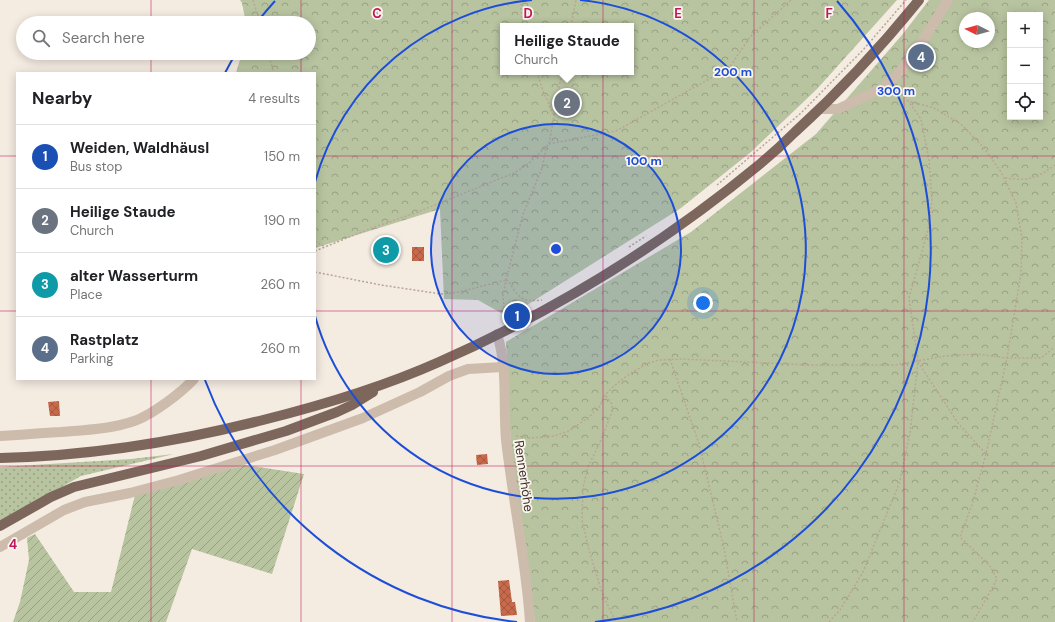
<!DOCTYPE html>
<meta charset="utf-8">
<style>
:root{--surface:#fff;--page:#f6f6f6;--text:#202124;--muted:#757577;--line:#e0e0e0;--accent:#0b8043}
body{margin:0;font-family:"DM Sans",sans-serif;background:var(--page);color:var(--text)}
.controls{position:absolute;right:12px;top:12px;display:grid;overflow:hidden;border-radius:0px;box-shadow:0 2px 10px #0003}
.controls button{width:36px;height:36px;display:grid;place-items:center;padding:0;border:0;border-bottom:1px solid var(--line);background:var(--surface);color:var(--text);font:20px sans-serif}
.compass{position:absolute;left:959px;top:12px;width:36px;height:36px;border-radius:50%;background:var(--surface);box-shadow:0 2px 10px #0003;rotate:276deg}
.you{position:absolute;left:703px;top:303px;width:14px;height:14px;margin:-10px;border:3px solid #fff;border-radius:50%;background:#1a73e8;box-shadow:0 0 0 6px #1a73e833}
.badge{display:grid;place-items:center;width:26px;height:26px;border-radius:50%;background:var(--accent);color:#fff;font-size:13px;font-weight:700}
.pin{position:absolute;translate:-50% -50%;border:2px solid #fff;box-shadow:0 1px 4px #0006}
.popup{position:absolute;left:500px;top:23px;width:134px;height:52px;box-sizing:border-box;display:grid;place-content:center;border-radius:0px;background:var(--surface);filter:drop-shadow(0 1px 3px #0005);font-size:13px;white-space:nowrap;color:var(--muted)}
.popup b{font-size:15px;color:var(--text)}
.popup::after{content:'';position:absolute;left:50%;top:100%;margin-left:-8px;border:8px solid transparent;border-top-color:var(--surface)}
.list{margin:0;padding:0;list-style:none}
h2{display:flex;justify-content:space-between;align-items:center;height:52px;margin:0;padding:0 16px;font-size:17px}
h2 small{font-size:13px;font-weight:400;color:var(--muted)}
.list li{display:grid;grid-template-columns:26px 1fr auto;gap:12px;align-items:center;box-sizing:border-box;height:64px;padding:0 16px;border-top:1px solid var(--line)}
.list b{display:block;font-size:15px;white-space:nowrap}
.list p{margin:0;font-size:13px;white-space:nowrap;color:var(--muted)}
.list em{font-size:13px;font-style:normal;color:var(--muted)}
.icon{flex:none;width:22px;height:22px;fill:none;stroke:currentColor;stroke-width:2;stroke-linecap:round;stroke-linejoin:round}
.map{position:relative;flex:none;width:1055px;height:622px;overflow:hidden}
.search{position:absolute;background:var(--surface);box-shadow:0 2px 10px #0003;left:16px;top:16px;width:300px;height:44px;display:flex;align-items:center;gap:10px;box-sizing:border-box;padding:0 14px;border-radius:22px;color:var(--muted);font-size:15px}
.panel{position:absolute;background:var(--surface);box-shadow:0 2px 10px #0003;left:16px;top:72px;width:300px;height:308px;border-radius:0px}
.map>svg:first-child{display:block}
.grass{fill:url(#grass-dots)}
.forest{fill:url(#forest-crowns);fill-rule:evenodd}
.garden{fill:url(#garden-furrows)}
.building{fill:url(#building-cross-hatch)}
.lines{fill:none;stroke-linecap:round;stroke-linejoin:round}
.path{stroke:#b9a596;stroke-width:1.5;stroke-dasharray:2 2;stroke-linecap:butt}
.minor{stroke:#cdbbac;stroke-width:10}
.major{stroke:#7d675c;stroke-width:10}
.grid{fill:none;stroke:#c2185b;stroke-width:1;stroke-opacity:0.55}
.ring{fill:none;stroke:#1d4ed8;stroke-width:2}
.labels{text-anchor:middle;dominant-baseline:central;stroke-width:3.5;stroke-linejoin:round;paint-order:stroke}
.street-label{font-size:13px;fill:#3b302b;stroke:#fbf5ee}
.grid-label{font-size:13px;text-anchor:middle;font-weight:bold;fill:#c2185b;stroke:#fbf5ee;stroke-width:3.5;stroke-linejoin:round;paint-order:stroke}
.centre{fill:#1d4ed8;stroke:#fbf5ee;stroke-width:2}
.ring-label{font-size:12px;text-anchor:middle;font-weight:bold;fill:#1d4ed8;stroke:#fbf5ee;stroke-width:3.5;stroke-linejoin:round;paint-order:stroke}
</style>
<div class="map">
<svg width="1055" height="622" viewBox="0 0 1055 622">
<defs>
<pattern id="grass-dots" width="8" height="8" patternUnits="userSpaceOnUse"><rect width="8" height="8" fill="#b8c4a0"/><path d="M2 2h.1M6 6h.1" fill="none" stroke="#97a083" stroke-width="1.8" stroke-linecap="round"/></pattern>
<pattern id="forest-crowns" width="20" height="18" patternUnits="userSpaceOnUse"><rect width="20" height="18" fill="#b8c4a0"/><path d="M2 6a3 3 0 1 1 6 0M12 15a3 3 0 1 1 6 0" fill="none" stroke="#97a083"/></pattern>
<pattern id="garden-furrows" width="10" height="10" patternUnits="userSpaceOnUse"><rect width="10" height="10" fill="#b8c4a0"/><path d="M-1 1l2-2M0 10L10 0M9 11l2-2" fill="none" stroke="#97a083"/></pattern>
<pattern id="building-cross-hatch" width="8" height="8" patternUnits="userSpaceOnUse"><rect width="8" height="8" fill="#c8694b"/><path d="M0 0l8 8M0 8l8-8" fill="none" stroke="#a4573f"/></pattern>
</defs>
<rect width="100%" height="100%" fill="#f4ebe1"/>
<!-- grass -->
<path class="grass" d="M174,454L81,476L0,522V467L131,459Z"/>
<!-- forest -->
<g class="forest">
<path d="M240,0H897L817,89L751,152L681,208L508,317L478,300L444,299L440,209L315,248V73H236L242,53H309V23H246L242,3ZM503,26H631V72H503Z"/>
<path d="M929,0H1055V622H535L511,451L506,342L691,232L816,134L902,35ZM1010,15H1040V117H1010ZM965,18H989V42H965Z"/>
</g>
<!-- garden -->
<path class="garden" d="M245,465L304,474L272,574L192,549L166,622H13L20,602L29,560L27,538L35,534L74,592H111L135,495Z"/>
<!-- building -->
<g class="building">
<rect x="412" y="247" width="12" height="14"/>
<path d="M59,401L60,416H50L48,402Z"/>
<path d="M487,454L488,464L477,465L476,455Z"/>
<path d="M509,580L512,602H515L517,615L501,616L498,581Z"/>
</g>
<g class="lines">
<!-- path -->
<g class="path">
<path d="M253,0L260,23"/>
<path d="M520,0L523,26"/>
<path d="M571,26L576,0"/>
<path d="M268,53L274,73"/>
<path d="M537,72L543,91L554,115L564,106"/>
<path d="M901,85L908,101L934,108L961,124L984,148L1001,172L1016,203L1022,238L1021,273L1007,358L986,454L972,505L960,537L990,566L997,579L973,622"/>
<path d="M549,144L616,131L729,68L750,37L791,0"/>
<path d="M1005,178C1028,181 1036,179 1055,165"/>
<path d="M717,185L801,113L863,50L906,0"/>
<path d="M315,241L325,247"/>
<path d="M629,247L646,236"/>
<path d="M315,251L369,229L415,213L514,173L528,164L549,144L562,72"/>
<path d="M315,272L381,285L441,294L459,292L506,280"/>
<path d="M506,280C511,282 511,286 514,290C523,302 529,301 542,300"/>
<path d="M505,320L503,296L506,280L523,214L542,168L546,149"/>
<path d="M670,359L699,444L724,548L737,622"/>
<path d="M918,362L958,423L986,454"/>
<path d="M606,396L612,404V412L601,440L588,467L583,487L582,520L589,550L602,593L616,622"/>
<path d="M516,436L530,438L554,436L569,431L589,417L600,406L605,395L613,387L628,375L648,363L659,360L681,359L811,365H895L945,356L977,354L1007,358H1041L1055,347"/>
<path d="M829,622L840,610L863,572L899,484L910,433L918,361L909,298L928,230L932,200L929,160L921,119L908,101"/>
</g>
<!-- minor -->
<g class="minor">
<path d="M821,109H838L883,88L897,75L915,53L948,0"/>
<path d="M497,334C508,368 503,405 506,440C513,501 526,561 530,622"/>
<path d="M0,436C20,435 41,433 61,432C86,430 113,429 137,420C154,413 181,393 194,379"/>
<path d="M0,547L64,510L85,502L130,493L179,480L275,450L363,418L420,392L449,376L468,369L503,367"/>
</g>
<!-- major -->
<g class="major">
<path d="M0,458C89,456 177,442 263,420C323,405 383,387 439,362C555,311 663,244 760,164C772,154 784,143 795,132C840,91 881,47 919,0"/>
<path d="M0,526L51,497L74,487L201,456L286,431L337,412L352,405L373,392"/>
</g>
</g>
<!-- grid -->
<path class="grid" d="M151,0V23M301,0V23M452,0V622M603,0V622M754,0V622M904,0V622M151,53V73M301,53V73M0,156H17M315,156H1055M0,311H17M315,311H1055M151,379V622M301,379V622M0,466H1055"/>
<!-- distance rings -->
<circle cx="556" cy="249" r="125" fill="#1d4ed8" fill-opacity=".12"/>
<g class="ring">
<circle cx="556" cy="249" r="125"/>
<path d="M315 182A250 250 0 0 1 532 0M580 0A250 250 0 1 1 315 316"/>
<path d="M517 622A375 375 0 0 1 205 380M225 73A375 375 0 0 1 236 53M258 21A375 375 0 0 1 275 1M837 1A375 375 0 0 1 595 622"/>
</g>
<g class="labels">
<!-- street labels -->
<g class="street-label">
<text transform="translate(524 476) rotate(82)">Rennerhöhe</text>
</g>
</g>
<g class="grid-label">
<text x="377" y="18">C</text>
<text x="528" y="18">D</text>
<text x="678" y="18">E</text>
<text x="829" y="18">F</text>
<text x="13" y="549">4</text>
</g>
<circle cx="556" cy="249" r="6" class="centre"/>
<g class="ring-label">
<text x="733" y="76">200 m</text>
<text x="896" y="95">300 m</text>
<text x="644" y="165">100 m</text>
</g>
</svg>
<div class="controls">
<button>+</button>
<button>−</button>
<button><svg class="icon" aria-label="locate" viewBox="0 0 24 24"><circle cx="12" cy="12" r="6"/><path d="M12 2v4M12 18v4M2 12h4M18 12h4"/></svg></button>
</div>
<svg class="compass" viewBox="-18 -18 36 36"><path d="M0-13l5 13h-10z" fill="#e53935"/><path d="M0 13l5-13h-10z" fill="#757577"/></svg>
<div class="you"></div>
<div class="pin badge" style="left:517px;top:316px;background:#1a4fb4">1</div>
<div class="pin badge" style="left:567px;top:103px;background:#6b7280">2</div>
<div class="popup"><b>Heilige Staude</b>Church</div>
<div class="pin badge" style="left:386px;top:250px;background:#0f9aa8">3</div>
<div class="pin badge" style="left:921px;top:57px;background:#5c6f8a">4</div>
<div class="search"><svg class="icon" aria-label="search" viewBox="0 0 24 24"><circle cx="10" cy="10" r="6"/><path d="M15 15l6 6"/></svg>Search here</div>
<section class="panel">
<h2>Nearby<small>4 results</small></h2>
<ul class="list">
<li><span class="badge" style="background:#1a4fb4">1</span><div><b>Weiden, Waldhäusl</b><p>Bus stop</p></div><em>150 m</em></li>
<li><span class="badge" style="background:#6b7280">2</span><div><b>Heilige Staude</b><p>Church</p></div><em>190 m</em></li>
<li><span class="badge" style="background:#0f9aa8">3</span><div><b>alter Wasserturm</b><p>Place</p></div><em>260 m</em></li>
<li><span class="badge" style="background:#5c6f8a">4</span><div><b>Rastplatz</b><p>Parking</p></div><em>260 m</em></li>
</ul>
</section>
</div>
